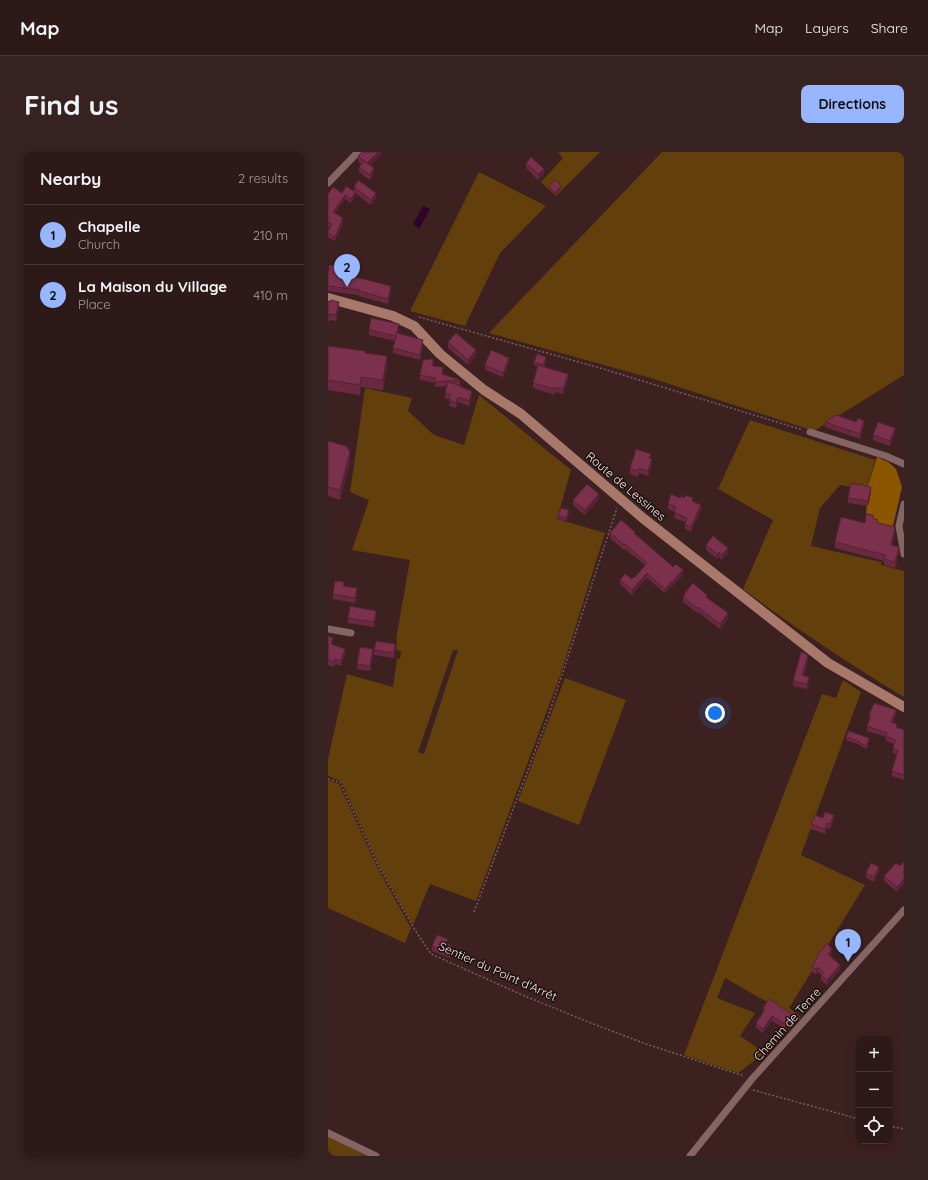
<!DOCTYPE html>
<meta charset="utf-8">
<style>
:root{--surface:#2d1918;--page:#352221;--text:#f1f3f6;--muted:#a7a0a2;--line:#483837;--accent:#97b6fd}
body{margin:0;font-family:Quicksand,sans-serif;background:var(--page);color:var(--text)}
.controls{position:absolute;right:12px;bottom:12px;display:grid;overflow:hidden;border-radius:8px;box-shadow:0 2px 10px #0003}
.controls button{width:36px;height:36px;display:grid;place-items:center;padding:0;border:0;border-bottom:1px solid var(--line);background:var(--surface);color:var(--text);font:20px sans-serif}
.you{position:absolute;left:387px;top:561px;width:14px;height:14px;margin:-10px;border:3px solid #fff;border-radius:50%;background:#1a73e8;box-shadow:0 0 0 6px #1a73e833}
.badge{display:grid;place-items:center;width:26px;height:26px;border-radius:50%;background:var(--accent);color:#111;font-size:13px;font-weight:700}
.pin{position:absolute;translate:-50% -33px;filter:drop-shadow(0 1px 2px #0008)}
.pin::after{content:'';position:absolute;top:21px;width:14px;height:12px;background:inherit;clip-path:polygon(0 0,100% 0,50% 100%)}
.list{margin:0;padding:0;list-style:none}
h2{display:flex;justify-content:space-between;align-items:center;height:52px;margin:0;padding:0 16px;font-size:17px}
h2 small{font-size:13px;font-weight:400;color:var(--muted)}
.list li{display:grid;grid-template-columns:26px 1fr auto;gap:12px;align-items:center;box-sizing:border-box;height:60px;padding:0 16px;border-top:1px solid var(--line)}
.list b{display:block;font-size:15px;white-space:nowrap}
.list p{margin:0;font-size:13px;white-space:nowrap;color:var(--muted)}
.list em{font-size:13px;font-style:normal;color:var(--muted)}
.icon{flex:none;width:22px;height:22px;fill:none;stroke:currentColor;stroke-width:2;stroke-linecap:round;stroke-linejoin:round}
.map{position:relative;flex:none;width:576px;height:1004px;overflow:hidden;border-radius:8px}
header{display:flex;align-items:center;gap:24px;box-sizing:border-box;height:56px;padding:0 20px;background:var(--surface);border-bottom:1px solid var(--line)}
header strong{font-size:19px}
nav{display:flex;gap:22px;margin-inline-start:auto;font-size:14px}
.intro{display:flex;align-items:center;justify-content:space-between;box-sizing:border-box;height:96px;padding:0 24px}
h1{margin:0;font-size:28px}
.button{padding:10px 18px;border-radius:8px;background:var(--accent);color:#111;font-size:14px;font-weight:700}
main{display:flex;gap:24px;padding:0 24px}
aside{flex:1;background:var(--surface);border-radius:8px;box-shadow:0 2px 10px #0003}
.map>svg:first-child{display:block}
.green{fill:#633f0b;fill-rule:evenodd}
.forest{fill:#8a5600}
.water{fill:#300328}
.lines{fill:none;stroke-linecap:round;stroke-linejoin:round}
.path{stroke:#775f5d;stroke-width:1.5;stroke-dasharray:2 2;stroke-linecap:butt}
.street{stroke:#856563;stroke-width:7}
.secondary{stroke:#a8786b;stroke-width:10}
.wall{fill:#6a2941}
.shaded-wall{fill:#562235}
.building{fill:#7b304c;stroke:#562235}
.labels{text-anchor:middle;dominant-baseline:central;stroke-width:3;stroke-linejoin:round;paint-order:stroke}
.street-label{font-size:12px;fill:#ffecea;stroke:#1b0f0e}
</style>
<header>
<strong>Map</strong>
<nav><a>Map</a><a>Layers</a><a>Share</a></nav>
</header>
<div class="intro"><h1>Find us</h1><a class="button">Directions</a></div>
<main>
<aside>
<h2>Nearby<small>2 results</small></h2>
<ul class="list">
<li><span class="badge">1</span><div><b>Chapelle</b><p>Church</p></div><em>210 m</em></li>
<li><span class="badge">2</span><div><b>La Maison du Village</b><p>Place</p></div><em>410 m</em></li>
</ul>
</aside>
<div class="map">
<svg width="576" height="1004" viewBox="0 0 576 1004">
<rect width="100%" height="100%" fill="#3c2120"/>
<!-- green -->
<g class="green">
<path d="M230,0H272L228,44L213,30L235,6Z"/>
<path d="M334,0H576V223L486,279L326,227L161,181Z"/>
<path d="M151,20L218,54L172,101L137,174L82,159Z"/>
<path d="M37,236L84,246L80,259L106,283L136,293L151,243L243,318L229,367L277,381L232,524L148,749L102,732L85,773L52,716L13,629L0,624V607L19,522L65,535L69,506L72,507L73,499L68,498L69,487H68L82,408L24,398L41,348L22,340ZM125,498H130L96,602L90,600Z"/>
<path d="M422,268L547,308L539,337L512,333L492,356L483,394L553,410V413L576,419V545C521,512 467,476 415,437L445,368L390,337Z"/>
<path d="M237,526L298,548L251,673L190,649Z"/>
<path d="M515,528L533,540L473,703L537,733L461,856L473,865L470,869L441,851L397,826L389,846L427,861L412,884L437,901L410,921L356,903L494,542L508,546Z"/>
<path d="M0,628L11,632L50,717L83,776L77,791L0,756Z"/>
<path d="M0,985L39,1004H0Z"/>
</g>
<!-- forest -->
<path class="forest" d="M549,305L560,310L568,317L574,335L564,378L538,372L539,337Z"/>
<!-- water -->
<path class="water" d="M95,54L102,57L91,77L85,72Z"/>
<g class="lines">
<!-- path -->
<g class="path">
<path d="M91,165L272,216L475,278"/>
<path d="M0,627L12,630L51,716L87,778L103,802L199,845L263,871L318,892L416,924"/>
<path d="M146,760L220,565L289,356"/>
<path d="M425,938L531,967"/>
<path d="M561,974L576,977"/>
</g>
<!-- street -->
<g class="street">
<path d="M0,31L30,0"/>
<path d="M482,280L558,304L576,312"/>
<path d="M576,352L571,374L576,402"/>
<path d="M0,477L23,481"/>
<path d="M0,981L48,1004"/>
<path d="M362,1004L424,927L576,758"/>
</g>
<!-- secondary -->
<path class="secondary" d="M0,146L65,164L86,174L112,202L156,238L193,262L316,367L500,511L576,555"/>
</g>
<!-- wall -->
<g class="wall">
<path d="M53,0V2L42,13L46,21L42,28L31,20V15L33,12L30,9V4Z"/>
<path d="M198,11L216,22L210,28L198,16Z"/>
<path d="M221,34L233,37L227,43L221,37Z"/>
<path d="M26,35L48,46L43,53L27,41V44L23,51L17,47L7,61L15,71L7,89L0,85V79L2,76L0,74V42L26,39Z"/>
<path d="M0,119L63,139L60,152L31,144V143L0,139Z"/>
<path d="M0,149L11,156L8,169L1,168L0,173Z"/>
<path d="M71,177L70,181L95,193L92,208L65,201V196L67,189L41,183V178Z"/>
<path d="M120,190L148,204L140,213L120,196Z"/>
<path d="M0,194L37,201L59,214L55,238L33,235L32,243L0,238Z"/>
<path d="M218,208L216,215L240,227L235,242L228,240L227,243L205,236V231L210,214L206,213V210Z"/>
<path d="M181,211L175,225L157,218V213Z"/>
<path d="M105,214L115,220V222L132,228V233H130L144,244L141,254L130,250L128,256L121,254L122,247L117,246V241L119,234L107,235V231L92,228V223Z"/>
<path d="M497,270L536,273L532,287L497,275Z"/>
<path d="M567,281L562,294L545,288V283Z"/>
<path d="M0,289L22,310L12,348L0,344Z"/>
<path d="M323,307L324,312L320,324L311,321L310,325L302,322V316Z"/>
<path d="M543,340L540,354L520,351V346Z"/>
<path d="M271,347L257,363L245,353V348Z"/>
<path d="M365,349L373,358L363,380L357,377V370L346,366L347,360L340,357V352Z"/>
<path d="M241,361L238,369L230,367V364Z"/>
<path d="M545,367L550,371L567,381L564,393L571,401L567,416L556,413V409L507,396V390L537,371Z"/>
<path d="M282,381L307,382L355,423L337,441L319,426L304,443L292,432V428L304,427L306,426L317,413L297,397L296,398L282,386Z"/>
<path d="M378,393L400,401L394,408L391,405L389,407L378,398Z"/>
<path d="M5,442H29L27,451L5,447Z"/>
<path d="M356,442L379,446L400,467L392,477L370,460L369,461L355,450V445L356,443Z"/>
<path d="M48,464L46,475L20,471V466Z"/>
<path d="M0,484L5,491L4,492L17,502L13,514L7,512L6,515L0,513Z"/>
<path d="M67,497L66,506L46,503V498Z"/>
<path d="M45,502L42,519L29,517V512Z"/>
<path d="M480,509L476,524L481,531L479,537L465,534V529Z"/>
<path d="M541,563H568L565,571L569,576L576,578V628L564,624V619L569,603L565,601V597L566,592L558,589V585L539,579V574L542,568H541Z"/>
<path d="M518,585L541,588L539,597L532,594V593L518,588Z"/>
<path d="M495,666L506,668L502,677L499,676L497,682L483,677V672Z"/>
<path d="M576,711V732L569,740L556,729V724L572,714Z"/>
<path d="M551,720L546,730L538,726V721Z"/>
<path d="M120,792L124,799L122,806L104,799V794Z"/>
<path d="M504,802L502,804L512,818L499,833L493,828V823L490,820L488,822L484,820V815Z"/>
<path d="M435,856L464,867L457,877L444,869L435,881L428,876V871L435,861Z"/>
</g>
<!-- shaded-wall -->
<g class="shaded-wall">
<path d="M50,0H53V2L39,16V11Z"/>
<path d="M46,16V21L42,28V23Z"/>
<path d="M216,17V22L210,28V22Z"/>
<path d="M233,34V37L227,43V41Z"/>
<path d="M27,40V44L23,51V47Z"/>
<path d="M48,41V46L43,53V48Z"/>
<path d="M17,43V47L5,64V60Z"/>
<path d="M15,66V71L7,89V85Z"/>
<path d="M63,134V139L60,152V147Z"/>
<path d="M11,150V156L8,169V163Z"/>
<path d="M71,172V177L68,189V184Z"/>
<path d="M95,188V193L92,208V203Z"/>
<path d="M148,198V204L140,213V208Z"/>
<path d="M59,204V214L55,238V228Z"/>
<path d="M181,206V211L175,225V221Z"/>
<path d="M240,222V227L235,242V237Z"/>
<path d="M33,225V235L32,243V233Z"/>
<path d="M144,239V244L141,254V249Z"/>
<path d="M130,245V250L128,256V251Z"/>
<path d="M536,269V273L532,287V282Z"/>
<path d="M567,276V281L562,294V289Z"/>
<path d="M22,300V310L12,348V338Z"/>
<path d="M324,307V312L320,324V319Z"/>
<path d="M543,335V340L540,354V349Z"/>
<path d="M271,342V347L257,363V358Z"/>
<path d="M373,353V358L363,380V375Z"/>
<path d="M567,375V381L563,399V393Z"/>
<path d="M571,395V401L567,416V410Z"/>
<path d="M400,396V401L394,408V403Z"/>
<path d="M391,400V405L389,407V402Z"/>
<path d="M355,418V423L337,441V437Z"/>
<path d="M319,421V426L304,443V438Z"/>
<path d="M29,436V442L27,451V446Z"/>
<path d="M48,459V464L46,475V470Z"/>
<path d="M400,461V467L392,477V472Z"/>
<path d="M17,497V502L13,514V509Z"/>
<path d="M45,497V502L42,519V514Z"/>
<path d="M480,503V509L474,528V523Z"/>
<path d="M481,525V531L479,537V532Z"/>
<path d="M568,558V563L563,575V570Z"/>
<path d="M506,663V668L502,677V672Z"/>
<path d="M499,671V676L497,682V677Z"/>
<path d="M551,715V720L546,730V725Z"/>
<path d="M576,727V732L569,740V735Z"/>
<path d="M124,794V799L122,806V801Z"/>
<path d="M504,797V802L500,807V802Z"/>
<path d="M512,813V818L499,833V828Z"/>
<path d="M490,815V820L488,822V817Z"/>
<path d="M464,862V867L457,877V872Z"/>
<path d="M444,864V869L435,881V877Z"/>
</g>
<!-- building -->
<g class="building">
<path d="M34,0H50L39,11L46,16L42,23L31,15L36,9L39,11L30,4Z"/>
<path d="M203,5L216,17L210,22L198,11Z"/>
<path d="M30,28L48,41L43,48L26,35Z"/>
<path d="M227,28L233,34L227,41L221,34Z"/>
<path d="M18,34L27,40L23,47L17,43L5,60L15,66L7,85L0,81V79L4,72L0,70V42L5,35L14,41Z"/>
<path d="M1,113L10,114V122L31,126L63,134L60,147L31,139L32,138L0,134V119H1Z"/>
<path d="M3,148L11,150L8,163L1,162L0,167V149L3,150Z"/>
<path d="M43,166L71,172L68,184L41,178Z"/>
<path d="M69,181L95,188L92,203L65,196Z"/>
<path d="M128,181L148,198L140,208L120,190Z"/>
<path d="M0,194L37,199V201L59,204L55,228L33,225L32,233L0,228Z"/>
<path d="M163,198L181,206L175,221L157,213Z"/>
<path d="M209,202L218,205L215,213L206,210Z"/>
<path d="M105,207V214L115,215L114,222L132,228L107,230V226L92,223L95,208Z"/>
<path d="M210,213L240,222L235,237L228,235L227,237L205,231Z"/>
<path d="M120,230L133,234V235L144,239L141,249L130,245L128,251L121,248L123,242L117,241Z"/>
<path d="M508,263L528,270L530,266L536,269L532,282L497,270Z"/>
<path d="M550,270L567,276L562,289L545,283Z"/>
<path d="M0,289L18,294L22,300L12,338L0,335Z"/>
<path d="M308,297L323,302L321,306L324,307L320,319L311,316L310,319L302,316Z"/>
<path d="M523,331L543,335L540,349L520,346Z"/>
<path d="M259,332L271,342L257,358L245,348Z"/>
<path d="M343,342L352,346L353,344L356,346L358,343L365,346L364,349L373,353L363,375L357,372L359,366L346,360L348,355L340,352Z"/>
<path d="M233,356L241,358L238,366L230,364Z"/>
<path d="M538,362L545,363V367H549L550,371L567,375L563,393L571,395L567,410L556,407L557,403L507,390L513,365L537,371Z"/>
<path d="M293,368L307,380L306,381L345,415L348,412L355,418L337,437L319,421L304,438L292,428L297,422L304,427L305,425L306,426L319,411L297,392L296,393L282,381Z"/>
<path d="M385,384L400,396L394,403L391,400L389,402L378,393Z"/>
<path d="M7,429L16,430L15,434L29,436L27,446L5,442Z"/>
<path d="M365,431L379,443L378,445L400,461L392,472L370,455L369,456L355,445L357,442H356Z"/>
<path d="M22,454L48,459L46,470L20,466Z"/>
<path d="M0,484L5,486L3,492L17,497L13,509L7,507L6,510L0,508Z"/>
<path d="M48,489L67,492L66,501L46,498Z"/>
<path d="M32,495L45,497L42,514L29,512Z"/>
<path d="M473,500L480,503L474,523L481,525L479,532L465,529Z"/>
<path d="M546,551L568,558L563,570L569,572L568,575L576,578V623L564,619L570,598L565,597L567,588L558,584L559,581L539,574L543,564L541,563Z"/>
<path d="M521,579L541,586L539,594L532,591V590L518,585Z"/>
<path d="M497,660L506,663L502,672L499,671L497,677L483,672L487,663L495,666Z"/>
<path d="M575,710L576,711V727L569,735L556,724L568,711L572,714Z"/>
<path d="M543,711L551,715L546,725L538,721Z"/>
<path d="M109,783L120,787L118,791L124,794L122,801L104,794Z"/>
<path d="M499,791L504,797L500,802L512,813L499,828L493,823L495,820L490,815L488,817L484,815L492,800Z"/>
<path d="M441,847L464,862L457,872L444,864L435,877L428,871L437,858L435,856Z"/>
</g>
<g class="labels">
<!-- street labels -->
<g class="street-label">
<text transform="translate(298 334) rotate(40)">Route de Lessines</text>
<text transform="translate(170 819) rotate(24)">Sentier du Point d'Arrêt</text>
<text transform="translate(459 872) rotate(-48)">Chemin de Tenre</text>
</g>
</g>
</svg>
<div class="controls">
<button>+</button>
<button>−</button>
<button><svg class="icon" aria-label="locate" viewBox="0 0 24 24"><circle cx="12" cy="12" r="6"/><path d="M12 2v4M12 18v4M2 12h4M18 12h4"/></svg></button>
</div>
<div class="you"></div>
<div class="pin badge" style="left:520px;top:810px">1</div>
<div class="pin badge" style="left:19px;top:135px">2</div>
</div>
</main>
